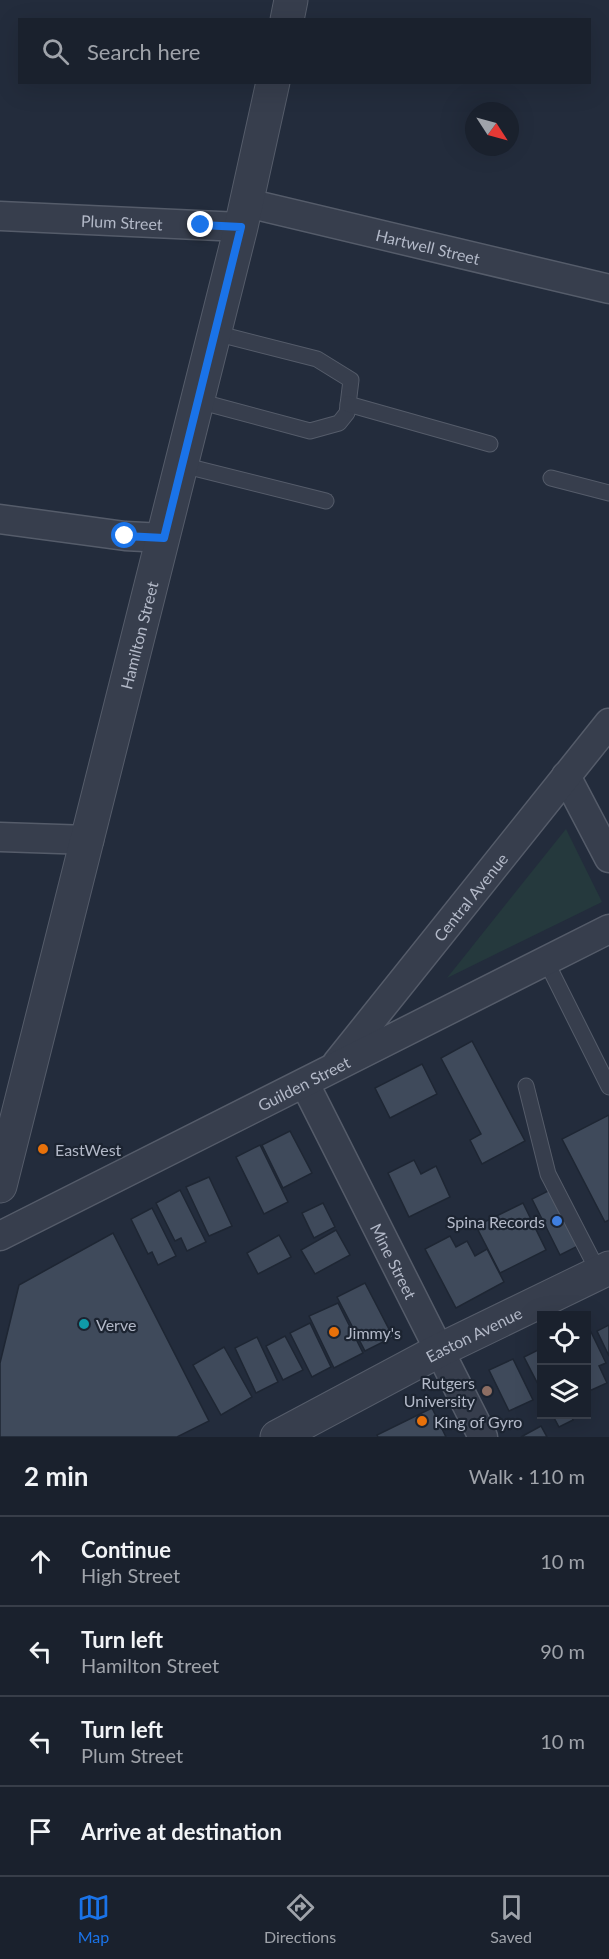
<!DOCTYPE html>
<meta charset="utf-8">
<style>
:root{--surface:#1a212d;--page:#232935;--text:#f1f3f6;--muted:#9fa3aa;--line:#383e49;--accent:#1a73e8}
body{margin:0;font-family:Lato,sans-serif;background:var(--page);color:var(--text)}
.controls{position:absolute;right:18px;bottom:18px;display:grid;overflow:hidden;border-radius:0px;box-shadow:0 6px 24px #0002}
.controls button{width:54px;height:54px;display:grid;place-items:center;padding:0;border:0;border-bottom:2px solid var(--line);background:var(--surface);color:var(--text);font:30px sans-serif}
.compass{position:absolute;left:465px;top:102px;width:54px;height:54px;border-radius:50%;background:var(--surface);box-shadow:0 6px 24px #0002;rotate:126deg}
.stop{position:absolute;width:18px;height:18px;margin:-14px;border:4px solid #1a73e8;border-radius:50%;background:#fff}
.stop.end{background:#1a73e8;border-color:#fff;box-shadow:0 2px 6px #0008}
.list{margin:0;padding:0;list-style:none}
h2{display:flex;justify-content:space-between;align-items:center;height:78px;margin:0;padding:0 24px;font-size:26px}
h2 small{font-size:20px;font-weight:400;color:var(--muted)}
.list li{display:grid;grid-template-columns:39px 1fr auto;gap:18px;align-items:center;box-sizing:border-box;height:90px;padding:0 24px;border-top:2px solid var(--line)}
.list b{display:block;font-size:22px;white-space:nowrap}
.list p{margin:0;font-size:20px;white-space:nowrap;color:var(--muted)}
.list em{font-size:20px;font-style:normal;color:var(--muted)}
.icon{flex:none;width:33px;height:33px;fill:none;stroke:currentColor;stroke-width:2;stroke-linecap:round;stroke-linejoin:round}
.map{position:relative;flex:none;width:609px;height:1437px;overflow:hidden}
.search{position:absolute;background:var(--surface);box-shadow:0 6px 24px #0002;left:18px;right:18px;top:18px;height:66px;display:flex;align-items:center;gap:15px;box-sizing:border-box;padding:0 21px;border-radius:0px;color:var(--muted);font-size:22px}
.sheet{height:438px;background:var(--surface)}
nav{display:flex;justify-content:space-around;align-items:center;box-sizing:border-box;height:84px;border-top:2px solid var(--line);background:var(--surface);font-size:16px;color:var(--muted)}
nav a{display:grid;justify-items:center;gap:3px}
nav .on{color:var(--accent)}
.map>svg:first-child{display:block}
.green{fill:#25393d}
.building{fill:#3f4a5b;stroke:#1e2633;stroke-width:1.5}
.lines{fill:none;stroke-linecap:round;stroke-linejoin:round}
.service-casing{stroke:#555c6a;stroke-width:17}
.minor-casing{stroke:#555c6a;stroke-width:31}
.tertiary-casing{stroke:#555c6a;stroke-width:35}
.service{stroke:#373e4d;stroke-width:15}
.minor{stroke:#373e4d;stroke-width:28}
.tertiary{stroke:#373e4d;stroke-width:33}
.route{stroke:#1a73e8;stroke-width:8}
.food-dot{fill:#e8710a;stroke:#1c2431;stroke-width:2}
.shop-dot{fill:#3f7fe0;stroke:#1c2431;stroke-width:2}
.culture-dot{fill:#0f9aa8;stroke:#1c2431;stroke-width:2}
.education-dot{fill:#8d6e63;stroke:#1c2431;stroke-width:2}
.labels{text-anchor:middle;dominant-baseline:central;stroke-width:4.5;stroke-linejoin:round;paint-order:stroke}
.street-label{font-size:16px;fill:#b3b9c8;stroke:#1c2431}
.poi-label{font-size:16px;fill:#b3b9c8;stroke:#1c2431;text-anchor:start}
</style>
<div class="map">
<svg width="609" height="1437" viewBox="0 0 609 1437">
<rect width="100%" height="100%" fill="#232c3c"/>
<!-- green -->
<path class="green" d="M566,829L602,902L447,978Z"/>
<!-- building -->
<g class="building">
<path d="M472,1041L525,1141L482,1164L470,1140L481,1134L441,1058Z"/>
<path d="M422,1064L437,1094L390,1118L375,1088Z"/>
<path d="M609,1115V1220L605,1222L562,1139Z"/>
<path d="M290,1131L312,1173L283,1188L262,1145Z"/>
<path d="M260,1145L288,1202L264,1214L236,1157Z"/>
<path d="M414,1160L421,1174L436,1166L450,1197L409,1217L388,1173Z"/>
<path d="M209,1177L232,1226L209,1236L186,1187Z"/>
<path d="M554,1188L582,1244L560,1255L532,1199Z"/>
<path d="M180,1190L206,1242L187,1251L181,1238L175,1241L156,1203Z"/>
<path d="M323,1203L335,1227L314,1238L302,1213Z"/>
<path d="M523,1203L546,1250L500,1273L476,1226Z"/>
<path d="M152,1208L176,1256L158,1265L152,1252L148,1254L131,1219Z"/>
<path d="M336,1230L350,1255L315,1274L301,1250Z"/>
<path d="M113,1233L209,1421L177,1437H0V1363L19,1285Z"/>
<path d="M279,1235L291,1257L258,1274L247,1253Z"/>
<path d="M450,1236L456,1247L467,1241L475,1256L487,1249L504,1282L456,1308L425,1249Z"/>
<path d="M365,1283L393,1337L365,1351L337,1297Z"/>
<path d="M338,1303L363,1353L334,1368L309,1316Z"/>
<path d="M310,1323L331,1367L312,1377L290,1333Z"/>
<path d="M609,1325V1356L597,1331Z"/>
<path d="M591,1332L606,1363L599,1366L607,1383L587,1392L586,1334Z"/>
<path d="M285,1336L303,1370L283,1380L266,1346Z"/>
<path d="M257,1337L278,1382L256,1393L235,1348Z"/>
<path d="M224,1347L252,1397L221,1415L193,1365Z"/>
<path d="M542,1348V1392L524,1357Z"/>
<path d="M513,1359L533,1400L509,1411L489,1370Z"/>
<path d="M432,1408L446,1437H378L377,1435Z"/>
<path d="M552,1414H571L573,1420L559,1427Z"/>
<path d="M541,1426L547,1437H521Z"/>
</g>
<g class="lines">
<defs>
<g id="service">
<path d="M198,401L310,431L339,423L347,413L351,380L317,359L215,333"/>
<path d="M348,404L490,444"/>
<path d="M182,465L326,501"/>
<path d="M551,478L609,493"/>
<path d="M546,961L609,1087"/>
<path d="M526,1086L548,1174L599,1273"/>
</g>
<g id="minor">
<path id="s1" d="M247,203L609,289"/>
<path id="s2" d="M0,216L241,227"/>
<path d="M0,519L125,536L164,538"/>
<path d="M566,776L609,858"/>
<path d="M0,837L89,840"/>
<path id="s3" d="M337,1063L609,723"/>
<path id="s4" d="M305,1084L483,1437"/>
<path id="s5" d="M0,1236L609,929"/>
</g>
<g id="tertiary">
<path d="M287,20L291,0"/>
<path id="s6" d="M0,1186L241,227L273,82"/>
<path id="s7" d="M277,1437L440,1350L609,1268"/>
</g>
</defs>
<!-- service casing -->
<use href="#service" class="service-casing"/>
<!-- minor casing -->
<use href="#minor" class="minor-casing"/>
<!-- tertiary casing -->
<use href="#tertiary" class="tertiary-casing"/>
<!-- service -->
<use href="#service" class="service"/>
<!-- minor -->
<use href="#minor" class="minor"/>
<!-- tertiary -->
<use href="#tertiary" class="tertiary"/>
</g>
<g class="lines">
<!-- route -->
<path class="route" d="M125,536L164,538L241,227L201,225"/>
</g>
<!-- markers -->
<g class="food-dot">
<circle cx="43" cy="1149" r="6"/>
<circle cx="334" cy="1332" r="6"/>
<circle cx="422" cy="1421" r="6"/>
</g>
<circle class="shop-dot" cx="557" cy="1221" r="6"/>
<circle class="culture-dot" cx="84" cy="1324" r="6"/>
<circle class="education-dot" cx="487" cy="1391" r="6"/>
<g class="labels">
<!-- street labels -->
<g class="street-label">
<text stroke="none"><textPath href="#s2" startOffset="122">Plum Street</textPath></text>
<text stroke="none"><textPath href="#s1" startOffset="186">Hartwell Street</textPath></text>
<text stroke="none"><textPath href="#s6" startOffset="568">Hamilton Street</textPath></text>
<text stroke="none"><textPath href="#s3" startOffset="213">Central Avenue</textPath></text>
<text stroke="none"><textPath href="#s5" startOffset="340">Guilden Street</textPath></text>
<text stroke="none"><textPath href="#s4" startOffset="198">Mine Street</textPath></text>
<text stroke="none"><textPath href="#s7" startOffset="222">Easton Avenue</textPath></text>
</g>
<!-- poi labels -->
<g class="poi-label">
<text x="55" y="1149">EastWest</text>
<text x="545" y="1221" text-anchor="end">Spina Records</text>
<text x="96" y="1324">Verve</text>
<text x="346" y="1332">Jimmy's</text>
<text x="475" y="1382" text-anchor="end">Rutgers<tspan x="475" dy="18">University</tspan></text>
<text x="434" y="1421">King of Gyro</text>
</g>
</g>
</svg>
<div class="controls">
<button><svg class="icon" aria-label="locate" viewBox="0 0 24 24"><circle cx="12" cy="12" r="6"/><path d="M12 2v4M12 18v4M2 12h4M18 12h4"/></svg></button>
<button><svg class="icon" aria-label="layers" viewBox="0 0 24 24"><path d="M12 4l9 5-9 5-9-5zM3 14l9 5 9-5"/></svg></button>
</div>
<svg class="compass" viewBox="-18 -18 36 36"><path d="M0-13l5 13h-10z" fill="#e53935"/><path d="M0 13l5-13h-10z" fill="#9fa3aa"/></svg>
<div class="stop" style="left:125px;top:536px"></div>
<div class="stop end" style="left:201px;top:225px"></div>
<div class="search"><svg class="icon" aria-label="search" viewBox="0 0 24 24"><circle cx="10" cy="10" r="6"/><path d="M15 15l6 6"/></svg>Search here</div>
</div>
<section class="sheet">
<h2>2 min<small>Walk · 110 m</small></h2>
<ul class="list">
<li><svg class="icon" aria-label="ahead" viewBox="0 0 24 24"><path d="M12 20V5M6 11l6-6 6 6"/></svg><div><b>Continue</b><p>High Street</p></div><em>10 m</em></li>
<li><svg class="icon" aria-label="left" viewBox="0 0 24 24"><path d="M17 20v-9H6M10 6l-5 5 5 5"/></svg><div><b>Turn left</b><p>Hamilton Street</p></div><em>90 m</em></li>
<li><svg class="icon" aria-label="left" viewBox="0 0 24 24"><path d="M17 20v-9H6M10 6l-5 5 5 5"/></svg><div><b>Turn left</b><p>Plum Street</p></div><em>10 m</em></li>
<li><svg class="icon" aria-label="arrive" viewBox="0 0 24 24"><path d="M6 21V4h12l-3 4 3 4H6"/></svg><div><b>Arrive at destination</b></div></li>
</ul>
</section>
<nav>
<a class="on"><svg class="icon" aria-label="map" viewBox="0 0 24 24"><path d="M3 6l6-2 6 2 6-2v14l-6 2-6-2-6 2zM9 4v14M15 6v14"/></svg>Map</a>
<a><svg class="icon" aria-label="directions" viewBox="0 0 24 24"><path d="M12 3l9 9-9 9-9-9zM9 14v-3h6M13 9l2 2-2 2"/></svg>Directions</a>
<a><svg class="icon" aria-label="saved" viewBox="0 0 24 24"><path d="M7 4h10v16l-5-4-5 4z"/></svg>Saved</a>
</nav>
